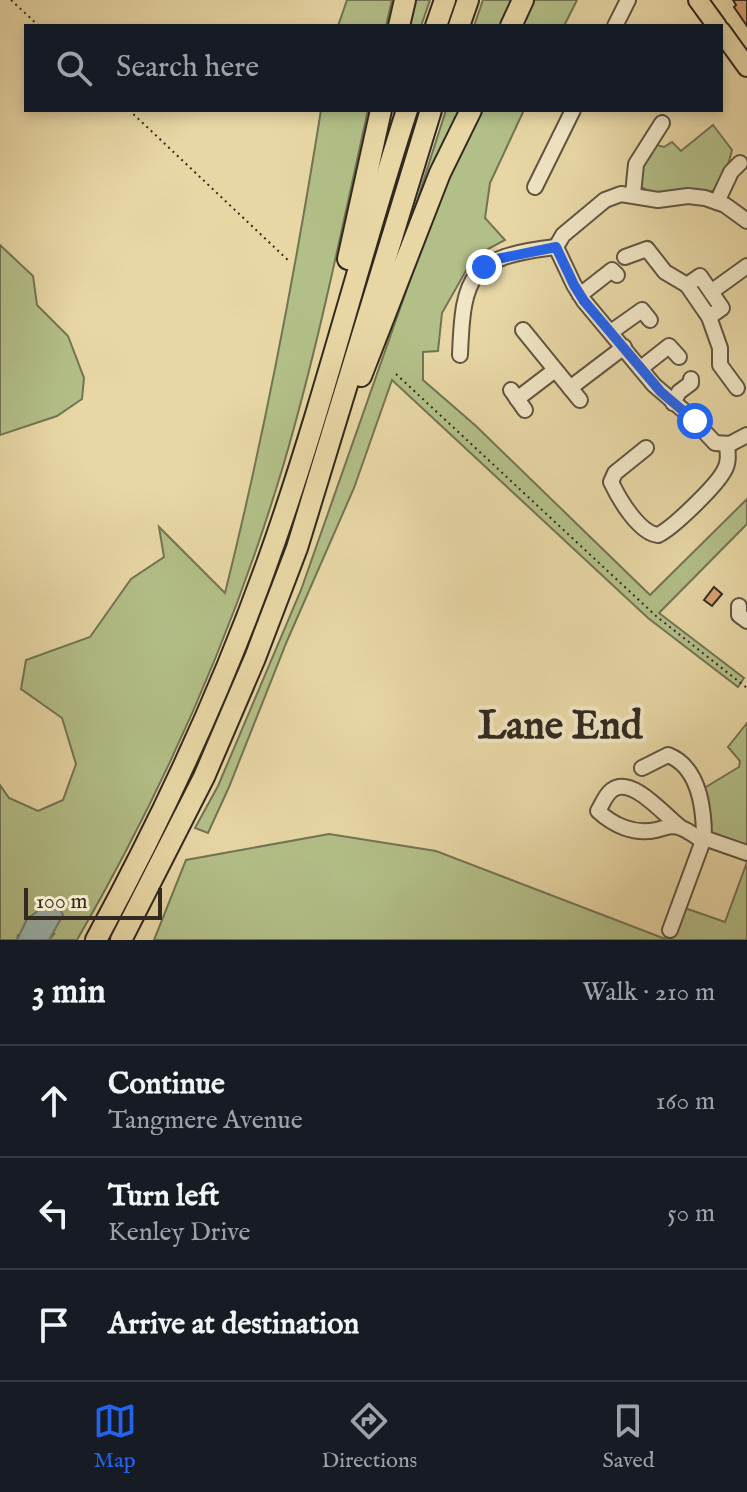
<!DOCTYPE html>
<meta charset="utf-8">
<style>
:root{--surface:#171b24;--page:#20242c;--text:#f1f3f6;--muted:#9ea1a6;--line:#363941;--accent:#2563eb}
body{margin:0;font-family:"IM FELL English",serif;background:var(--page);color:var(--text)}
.scale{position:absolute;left:24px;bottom:20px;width:138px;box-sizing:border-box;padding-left:8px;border:4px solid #322a20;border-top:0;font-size:22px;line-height:28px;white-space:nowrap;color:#322a20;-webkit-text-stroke:6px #f0e5c4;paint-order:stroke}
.stop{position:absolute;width:24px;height:24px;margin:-18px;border:6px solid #2563eb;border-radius:50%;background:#fff}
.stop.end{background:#2563eb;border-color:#fff;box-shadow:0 2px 8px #0008}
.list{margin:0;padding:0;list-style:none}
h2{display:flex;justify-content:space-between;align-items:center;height:104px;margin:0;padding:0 32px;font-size:34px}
h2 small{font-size:26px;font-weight:400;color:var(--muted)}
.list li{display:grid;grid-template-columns:52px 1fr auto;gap:24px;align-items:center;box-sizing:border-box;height:112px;padding:0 32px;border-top:2px solid var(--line)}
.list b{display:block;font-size:30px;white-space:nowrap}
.list p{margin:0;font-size:26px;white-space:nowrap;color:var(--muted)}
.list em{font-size:26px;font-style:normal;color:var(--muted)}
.icon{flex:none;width:44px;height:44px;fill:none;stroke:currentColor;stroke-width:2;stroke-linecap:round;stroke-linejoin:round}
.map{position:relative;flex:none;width:747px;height:940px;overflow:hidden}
.search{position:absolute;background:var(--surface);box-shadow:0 4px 12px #0003;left:24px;right:24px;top:24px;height:88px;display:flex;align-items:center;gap:20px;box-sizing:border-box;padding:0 28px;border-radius:0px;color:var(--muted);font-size:30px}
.sheet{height:440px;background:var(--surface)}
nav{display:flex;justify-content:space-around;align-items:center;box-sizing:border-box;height:112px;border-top:2px solid var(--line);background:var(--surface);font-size:22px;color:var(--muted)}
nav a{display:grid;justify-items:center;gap:4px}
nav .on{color:var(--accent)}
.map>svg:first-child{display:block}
.green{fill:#b3bf88;stroke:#727454;stroke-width:2}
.water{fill:#9cb7b2;stroke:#727f78;stroke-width:2}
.building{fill:#dca374;stroke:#322a20;stroke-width:2}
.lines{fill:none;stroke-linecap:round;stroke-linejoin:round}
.minor-casing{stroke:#605541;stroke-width:18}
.major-casing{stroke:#322a20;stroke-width:22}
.highway-casing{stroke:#322a20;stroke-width:24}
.path{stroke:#322a20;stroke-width:2;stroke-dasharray:2 4;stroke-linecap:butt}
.minor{stroke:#f0e5c4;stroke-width:14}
.major{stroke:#e8d7a5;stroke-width:18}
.highway{stroke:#e8d7a5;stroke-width:20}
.route{stroke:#2563eb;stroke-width:10}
.labels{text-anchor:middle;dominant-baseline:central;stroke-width:8;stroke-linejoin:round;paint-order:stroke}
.district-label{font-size:40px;font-weight:bold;fill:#322a20;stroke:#f0e5c4}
</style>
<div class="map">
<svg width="747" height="940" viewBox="0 0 747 940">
<rect width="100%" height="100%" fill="#e8d7a5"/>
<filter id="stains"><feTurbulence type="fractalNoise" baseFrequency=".0025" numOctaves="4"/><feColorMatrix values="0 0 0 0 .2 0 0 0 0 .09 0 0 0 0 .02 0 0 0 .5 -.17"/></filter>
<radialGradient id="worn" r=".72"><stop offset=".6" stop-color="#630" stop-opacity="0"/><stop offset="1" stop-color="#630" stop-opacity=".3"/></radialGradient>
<!-- green -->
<g class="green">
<path d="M347,0H392L386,26H338Z"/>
<path d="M408,0H430L421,26H403Z"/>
<path d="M483,0H517L504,26H474Z"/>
<path d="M534,0H577L564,26H522Z"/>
<path d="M321,110H368C342,228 318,347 284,463C235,628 163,791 77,940H49L54,934L18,935L17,940H0V785L9,798L38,811L63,800L76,764L62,718L21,689L26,660L90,637L131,579L164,557L159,527L225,593C265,433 295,273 321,110Z"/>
<path d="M446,110H464L400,254Z"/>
<path d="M481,110H524L490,183L485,218L505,240L486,250L468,267L442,313L438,351L423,352V380L476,426L650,595L747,499V524L659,613L744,678L738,687L648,618L392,380L354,488L287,641L229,787L208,833L195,828L218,786L301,590L435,209Z"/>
<path d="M713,125L732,150C728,165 724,185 709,193C688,193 657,199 640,186C641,171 643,153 657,145L664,147L672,142L681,151Z"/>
<path d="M0,245L33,276L37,305L68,336L84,378L82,399L57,416L0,435Z"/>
<path d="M747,723V849L710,834L701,790L739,767L740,761L728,747Z"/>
<path d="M329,834L436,851L668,940H154L186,860Z"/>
<path d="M747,862V940H669L682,907L725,922Z"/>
</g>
<!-- water -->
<path class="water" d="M47,904L58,905L63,915L49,940H17L27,919Z"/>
<!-- building -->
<g class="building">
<path d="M733,0H747V26L734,7L736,5Z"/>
<path d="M714,587L722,594L712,606L704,600Z"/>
</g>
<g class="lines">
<defs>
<g id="minor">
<path d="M615,26L628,0"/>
<path d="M535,187L573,110"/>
<path d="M633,194L636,164L662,123"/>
<path d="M717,202L731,172L740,163"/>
<path d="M747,221L725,205L705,198L688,196L658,200L621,194L605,200L563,235L556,247L574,285L584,301L654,385L690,416L715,443L730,444L747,435"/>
<path d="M625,257L647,249L665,272L687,285"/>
<path d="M700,276L722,308L709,317L687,285Z"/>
<path d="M711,292L747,266"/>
<path d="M580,295L612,270L617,275"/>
<path d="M709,317L720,348V365L737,388"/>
<path d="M523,330L580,400"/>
<path d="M611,332L642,310L650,320"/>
<path d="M460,355C463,274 470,257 556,247"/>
<path d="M641,368L669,346L679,357"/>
<path d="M570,388L624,347"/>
<path d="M511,390L525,410"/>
<path d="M517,399L555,370"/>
<path d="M673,403L679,392L691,383V379"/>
<path d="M646,448L615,473L611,482C619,499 639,533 658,535C673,528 716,486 724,471C729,463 728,454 727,445"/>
<path d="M739,606V615L747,621"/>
<path d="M642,768L668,755C699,767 704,807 704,838L670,930"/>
<path d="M680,827C665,816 632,775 612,790C605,795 602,805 598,811C613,825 634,835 656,830C665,828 671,824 681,828C688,830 696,837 703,841"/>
<path d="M704,838L747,853"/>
</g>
<g id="major">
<path d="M698,0L717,26"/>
<path d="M721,31L747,67"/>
</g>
<g id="highway">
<path d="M399,26L405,0"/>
<path d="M436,26L445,0"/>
<path d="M459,26L468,0"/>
<path d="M511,26L523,0"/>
<path d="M348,259L381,110"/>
<path d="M361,376L440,173L471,110"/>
<path d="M96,940C166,811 228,677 276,538C325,397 361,252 407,110"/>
<path d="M121,940L204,777L255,658L297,548L431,110"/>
</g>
</defs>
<!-- minor casing -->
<use href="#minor" class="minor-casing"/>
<!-- major casing -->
<use href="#major" class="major-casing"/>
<!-- highway casing -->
<use href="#highway" class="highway-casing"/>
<!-- path -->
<g class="path">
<path d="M11,0L39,26"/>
<path d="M129,110L290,262"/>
<path d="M396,374L656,616L747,688"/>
</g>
<!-- minor -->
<use href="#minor" class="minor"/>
<!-- major -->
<use href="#major" class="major"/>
<!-- highway -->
<use href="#highway" class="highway"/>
</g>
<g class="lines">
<!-- route -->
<path class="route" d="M484,267L497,259L556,247L574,285L584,301L661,392L695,421"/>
</g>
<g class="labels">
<!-- district labels -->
<g class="district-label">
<text x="560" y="727">Lane End</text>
</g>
</g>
<rect width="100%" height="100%" filter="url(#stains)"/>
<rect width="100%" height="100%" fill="url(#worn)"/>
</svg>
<div class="scale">100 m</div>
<div class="stop" style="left:695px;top:421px"></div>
<div class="stop end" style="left:484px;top:267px"></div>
<div class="search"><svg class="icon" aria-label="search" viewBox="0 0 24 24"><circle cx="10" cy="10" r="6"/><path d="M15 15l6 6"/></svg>Search here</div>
</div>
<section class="sheet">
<h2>3 min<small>Walk · 210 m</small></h2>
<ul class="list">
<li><svg class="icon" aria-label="ahead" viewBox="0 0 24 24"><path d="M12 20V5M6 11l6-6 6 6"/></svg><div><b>Continue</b><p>Tangmere Avenue</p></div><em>160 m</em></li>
<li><svg class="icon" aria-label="left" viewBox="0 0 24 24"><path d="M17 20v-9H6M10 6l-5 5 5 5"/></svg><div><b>Turn left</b><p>Kenley Drive</p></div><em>50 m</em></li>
<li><svg class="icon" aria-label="arrive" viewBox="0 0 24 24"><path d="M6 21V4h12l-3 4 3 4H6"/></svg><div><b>Arrive at destination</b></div></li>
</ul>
</section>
<nav>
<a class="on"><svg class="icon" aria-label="map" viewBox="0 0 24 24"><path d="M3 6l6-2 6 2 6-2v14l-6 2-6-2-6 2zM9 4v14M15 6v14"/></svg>Map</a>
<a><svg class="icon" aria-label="directions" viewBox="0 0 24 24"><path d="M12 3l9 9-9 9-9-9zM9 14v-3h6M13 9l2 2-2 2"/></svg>Directions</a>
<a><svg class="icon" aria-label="saved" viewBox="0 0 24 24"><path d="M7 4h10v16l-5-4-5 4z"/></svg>Saved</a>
</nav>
